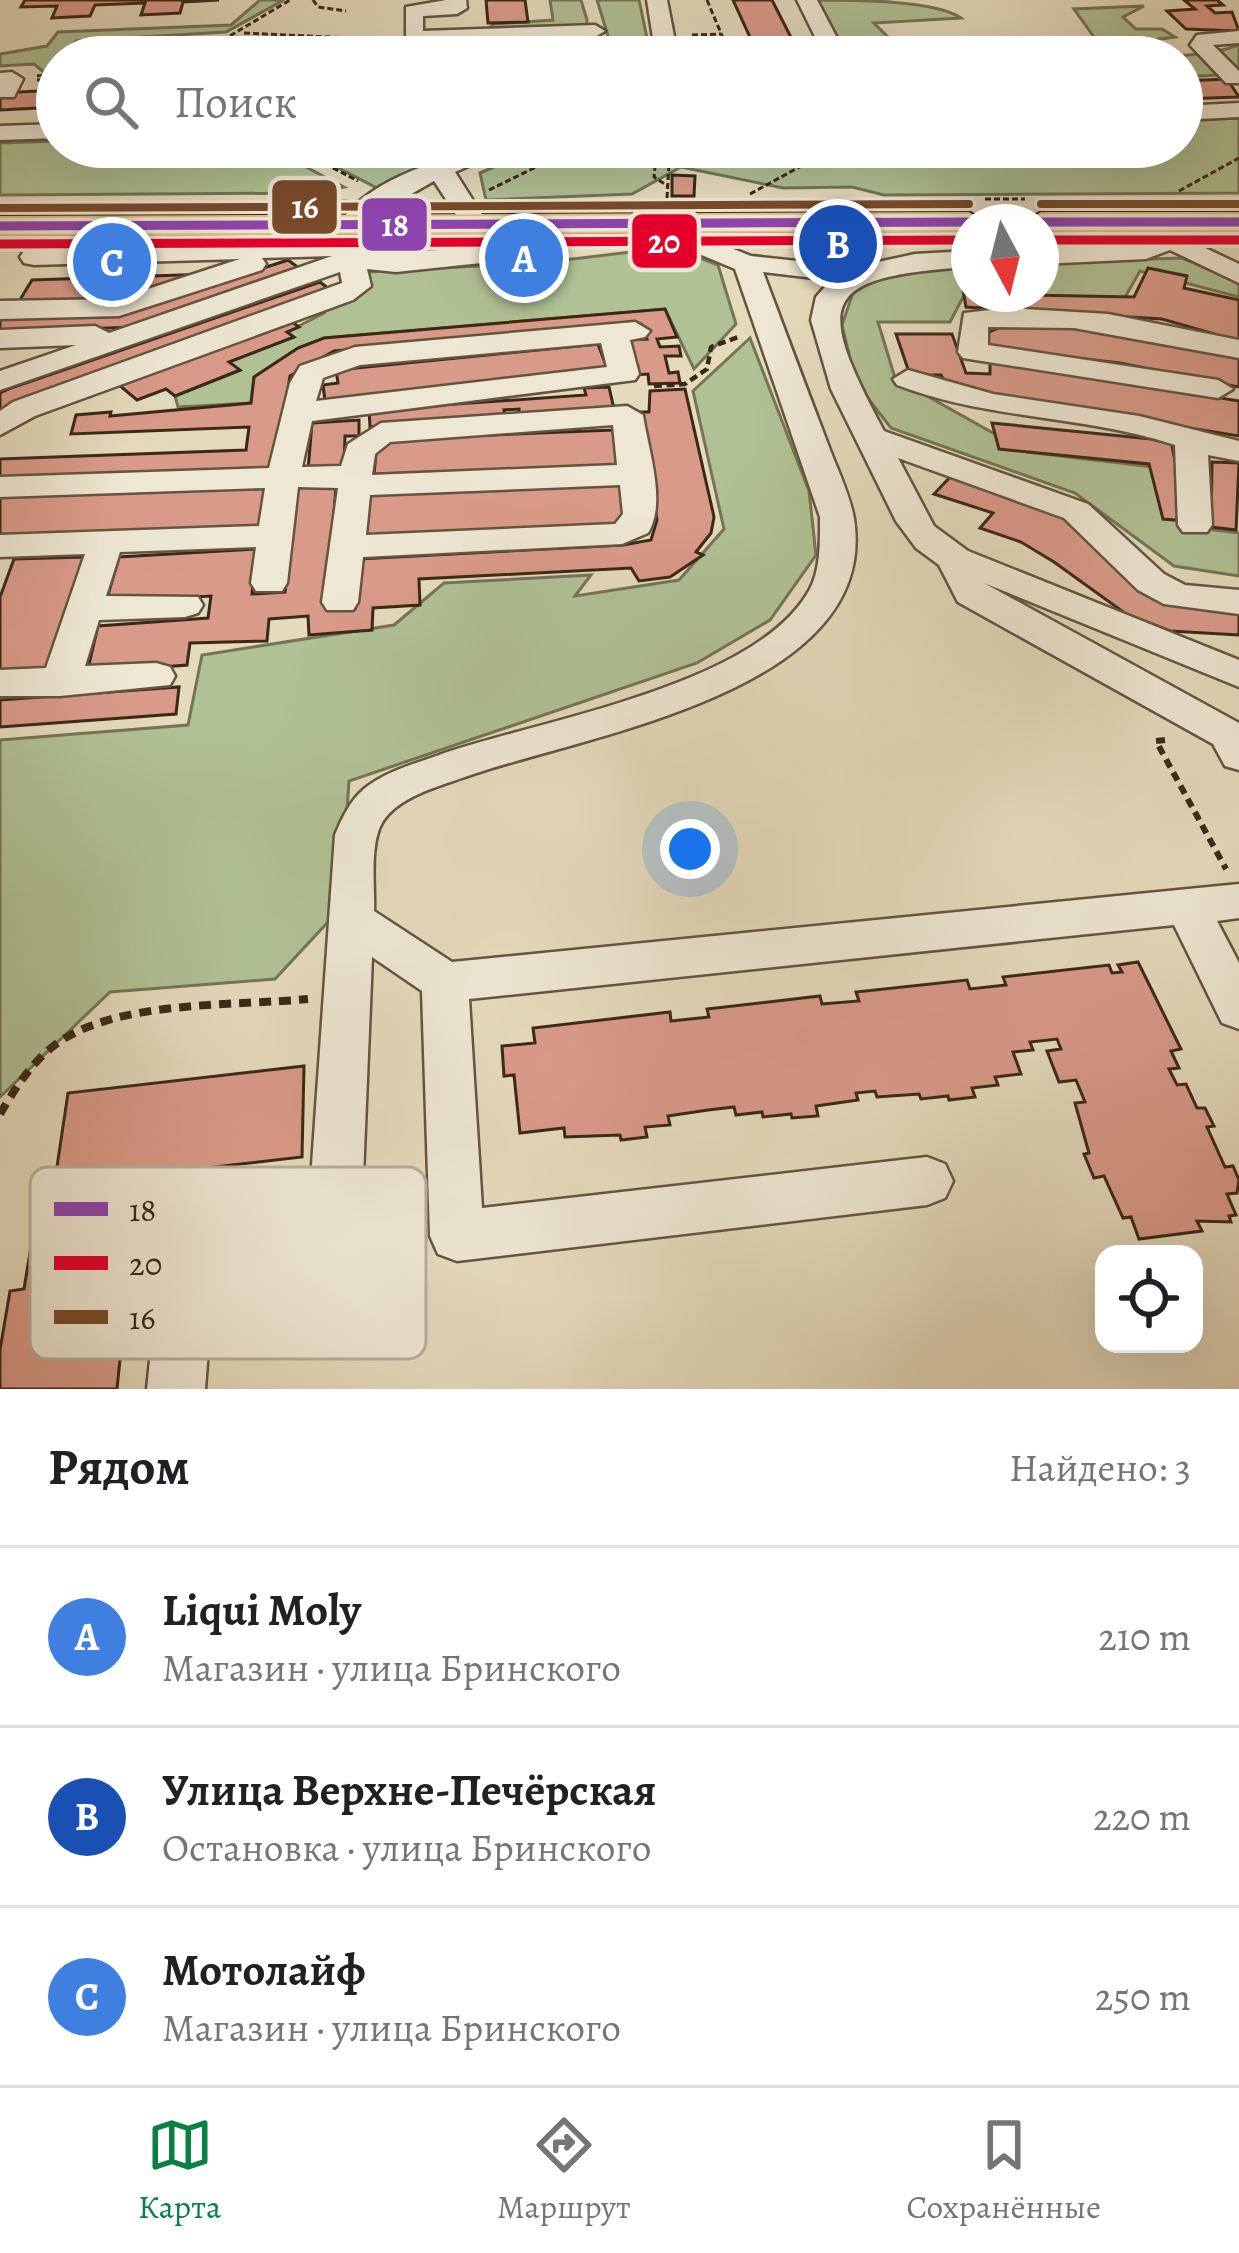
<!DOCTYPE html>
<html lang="ru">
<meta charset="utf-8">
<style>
:root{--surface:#fff;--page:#f2f2f2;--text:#202124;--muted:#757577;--line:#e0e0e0;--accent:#0b8043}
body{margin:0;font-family:Alegreya,serif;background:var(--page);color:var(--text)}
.controls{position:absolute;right:36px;bottom:36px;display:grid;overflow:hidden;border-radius:24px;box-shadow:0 12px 48px #0002}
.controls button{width:108px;height:108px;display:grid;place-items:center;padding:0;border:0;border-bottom:3px solid var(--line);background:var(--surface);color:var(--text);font:60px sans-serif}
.compass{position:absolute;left:951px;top:204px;width:108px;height:108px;border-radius:50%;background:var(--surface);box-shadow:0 12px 48px #0002;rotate:173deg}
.you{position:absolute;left:690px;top:849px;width:42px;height:42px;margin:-30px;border:9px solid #fff;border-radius:50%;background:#1a73e8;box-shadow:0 0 0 18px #1a73e833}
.badge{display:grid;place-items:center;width:78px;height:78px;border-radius:50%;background:var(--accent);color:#fff;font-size:39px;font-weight:700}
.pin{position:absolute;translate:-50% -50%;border:6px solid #fff;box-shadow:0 3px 12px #0006}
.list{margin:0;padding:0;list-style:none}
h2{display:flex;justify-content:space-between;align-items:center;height:156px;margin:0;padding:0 48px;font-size:51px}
h2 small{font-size:39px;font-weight:400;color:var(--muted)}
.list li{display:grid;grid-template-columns:78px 1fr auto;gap:36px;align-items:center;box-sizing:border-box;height:180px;padding:0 48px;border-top:3px solid var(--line)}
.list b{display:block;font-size:45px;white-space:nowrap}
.list p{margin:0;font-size:39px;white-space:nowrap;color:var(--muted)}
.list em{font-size:39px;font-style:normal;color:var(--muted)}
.icon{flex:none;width:66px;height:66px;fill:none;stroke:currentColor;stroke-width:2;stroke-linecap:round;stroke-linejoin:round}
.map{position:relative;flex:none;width:1239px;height:1389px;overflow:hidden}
.search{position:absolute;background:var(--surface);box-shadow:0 12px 48px #0002;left:36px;right:36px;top:36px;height:132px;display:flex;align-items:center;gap:30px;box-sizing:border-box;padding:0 42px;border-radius:66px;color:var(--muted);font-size:45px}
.sheet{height:696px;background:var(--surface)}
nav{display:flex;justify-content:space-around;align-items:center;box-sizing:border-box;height:168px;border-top:3px solid var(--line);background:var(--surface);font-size:33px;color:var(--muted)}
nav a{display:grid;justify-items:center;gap:6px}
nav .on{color:var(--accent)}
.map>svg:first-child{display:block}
.green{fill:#b0c194;stroke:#757556;stroke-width:3}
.building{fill:#da9a89;stroke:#3a2917;stroke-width:3}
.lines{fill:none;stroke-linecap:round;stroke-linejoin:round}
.minor-casing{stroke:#655540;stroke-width:5}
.major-casing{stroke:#3a2917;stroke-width:4}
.path-far3{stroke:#3a2917;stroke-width:3;stroke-dasharray:6 3;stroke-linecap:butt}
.path-far2{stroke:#3a2917;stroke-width:4.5;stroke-dasharray:8 4.5;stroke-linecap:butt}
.path-far1{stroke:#3a2917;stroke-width:6;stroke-dasharray:9 6;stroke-linecap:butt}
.path{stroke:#3a2917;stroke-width:8;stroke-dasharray:12 8;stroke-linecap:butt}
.minor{fill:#eee7d3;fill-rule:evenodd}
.major{fill:#e2bd7e;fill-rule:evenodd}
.bus-1-far1-casing{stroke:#eee7d3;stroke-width:14}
.bus-1-casing{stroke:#eee7d3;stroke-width:16}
.bus-2-casing{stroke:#eee7d3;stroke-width:16}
.bus-3-casing{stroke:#eee7d3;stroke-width:14}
.bus-1-far1{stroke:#8e44ad;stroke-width:8}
.bus-1{stroke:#8e44ad;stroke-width:9}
.bus-2{stroke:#e4002b;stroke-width:9}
.bus-3{stroke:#7a4b2a;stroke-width:8}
.key{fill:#eee7d3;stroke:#b8ae9b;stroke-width:3}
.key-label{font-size:33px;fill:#3a2917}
.line-badge{stroke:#eee7d3;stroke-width:4.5}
.badge-label{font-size:33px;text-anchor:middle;font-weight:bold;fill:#fff}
</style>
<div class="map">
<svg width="1239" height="1389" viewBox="0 0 1239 1389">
<rect width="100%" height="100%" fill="#e5dabc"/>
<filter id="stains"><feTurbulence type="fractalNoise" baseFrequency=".00167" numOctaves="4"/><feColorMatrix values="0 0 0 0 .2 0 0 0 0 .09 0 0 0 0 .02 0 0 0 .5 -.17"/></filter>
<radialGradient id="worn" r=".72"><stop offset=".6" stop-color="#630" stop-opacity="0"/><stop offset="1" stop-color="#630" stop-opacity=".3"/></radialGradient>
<!-- green -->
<g class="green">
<path d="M260,0H284L226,32L76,41L70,47L74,57H57V83L34,64L0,66V54L47,46L58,32L231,25Z"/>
<path d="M550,0H581L587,20L586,57H536L532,42L436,47L433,55L328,57L369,44L482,38L493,24L553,20Z"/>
<path d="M597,0H639L651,57H606L608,36Z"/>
<path d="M815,0C853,0 935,0 961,18L874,23L904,53L1101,47L1074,9L1144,6L1123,17L1136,29H1162L1175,37L1131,43C1160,62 1208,56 1239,45V74L1182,77V57H859L830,30Z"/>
<path d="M1239,118V193L884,195L852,187L783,188L681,167L632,194L486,200L480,173L540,147H1182V120Z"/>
<path d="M57,141V147H268L344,187L313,193L0,195V143Z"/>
<path d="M298,147H482L379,189Z"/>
<path d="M348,201L300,214L0,213V206Z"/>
<path d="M115,238H342L344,240L125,248L110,246Z"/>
<path d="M672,247L718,265L736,324L694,369L665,309L324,338L298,348L254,377L251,403L178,407L175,396L239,371L229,362L293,337L287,332L324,313L320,308L369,284V272L548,262Z"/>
<path d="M1182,258L1239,282V297L1140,271L1124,299L963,297L950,322H878L895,378L1027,452L1153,467L1184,526L1239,533V576L1174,566L1075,493L891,428L856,383L842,325L857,281L893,269L969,266V294H1041V263Z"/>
<path d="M750,338L809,491L816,555L770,620L697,663L349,781L340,909L275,979L110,992L0,1097V740L188,725L202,655L394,625L444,583L591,575L575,596L679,580L724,529L693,391Z"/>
</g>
<!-- building -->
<g class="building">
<path d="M25,0H219L183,2L180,13L141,15L145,3L95,5L90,16L52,18L57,6L21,7Z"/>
<path d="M486,0H525L528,22L488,23Z"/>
<path d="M733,0H772L801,57H759Z"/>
<path d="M1184,0H1217L1223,5L1207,6L1215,13L1232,12L1239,31L1186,29L1167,11L1195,9Z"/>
<path d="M508,46L510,57H425L439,56L438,49Z"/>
<path d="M1227,79L1239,97L1182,99V81Z"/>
<path d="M57,90V107L0,110V93Z"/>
<path d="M672,175L695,176L694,196H672Z"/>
<path d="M548,246V262L501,263V247Z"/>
<path d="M288,260L303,271L135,327L0,332V316L132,311Z"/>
<path d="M1148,268L1187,276L1184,288L1239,300V341L1162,319L966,307L963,290L969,294L1134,297Z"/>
<path d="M210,274L120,303H18L32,280Z"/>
<path d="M320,282L333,292L0,411V393L11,388Z"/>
<path d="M665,309L677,337L657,339L660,347L679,346L681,356H665L669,373L678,372L680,383L649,384L648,374L635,375L626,340L647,339L641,324L334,351L290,376L275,467L0,479V459L246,450L249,427L71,434L76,415L111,412L110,416L251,403L254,377L298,348L324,338Z"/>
<path d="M1019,319L1138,331L1239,356V387L1120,363L987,348L989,332Z"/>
<path d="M289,320L299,327L287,332L294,337L229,362L240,370L175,396L166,389L137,400L119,385Z"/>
<path d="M896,334H952L966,373L990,374V360L1239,401V436L949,389L941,375H910Z"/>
<path d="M598,344L608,371L325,401L323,385L338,383L336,370Z"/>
<path d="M609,387L614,409L519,417V409L504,410L505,417L370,427L369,410L586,395L584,388Z"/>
<path d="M685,389L714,517L711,533L696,552L703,555L670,577L639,581L631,568L419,579L420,605L373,608L372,630L309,635L308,616L269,619L267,641L190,643L187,665L87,673L98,626L208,618L211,596L106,602L119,557L256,549L252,594L285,592L296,488L336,486L327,610L355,609L358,559L623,545L651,540L657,520L642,412H649L650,391Z"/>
<path d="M359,420V436H345L344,467L308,470L312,423Z"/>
<path d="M992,423L1171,441L1187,521L1163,519L1149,464L999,449Z"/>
<path d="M613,430L617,466L374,474L376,453L395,439Z"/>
<path d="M1212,462L1239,463L1236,530L1211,527Z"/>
<path d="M953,474L1066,513L1120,569L1239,606V635L1170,631L1126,614L1054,562L1021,542L980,528L993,513L934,494Z"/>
<path d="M620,483L624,518L618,525L366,536L368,494Z"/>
<path d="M266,488L258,529L0,537V496Z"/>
<path d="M86,557L50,669L0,671V597L14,559Z"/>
<path d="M179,687L176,714L0,727V700Z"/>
<path d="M1138,962L1181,1049L1171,1051L1179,1068L1169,1069L1177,1085L1186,1084L1197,1108H1205L1214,1126L1207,1127L1225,1167L1233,1166L1239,1180L1237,1193L1227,1194L1236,1215L1229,1216L1231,1222L1197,1221L1202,1231L1139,1239L1131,1217L1123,1218L1104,1176L1094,1178L1084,1154L1089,1153L1075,1103L1085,1102L1076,1080L1059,1082L1047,1051L1061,1049L1057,1039L1030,1042L1033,1050L1013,1052L1021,1074L995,1077L998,1085L972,1088L975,1097L949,1100L948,1096L921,1099L919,1094L877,1097L875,1091L856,1093L858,1100L816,1106L818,1116L792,1118L791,1114L763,1117L762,1112L736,1115L734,1107L708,1110L668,1116L670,1125L645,1127L647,1137L621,1140L620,1135L565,1137L564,1128L520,1133L514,1075L504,1076L502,1046L535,1043L533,1028L670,1012L671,1021L709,1017L707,1009L820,996L822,1004L859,1001L856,992L967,980L970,989L1006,985L1003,977L1109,965L1112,973L1122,972L1118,965Z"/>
<path d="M304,1066L302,1157L162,1173L153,1279L128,1281L117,1389H0V1350L10,1291L24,1289L37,1209L51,1207L68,1093Z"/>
</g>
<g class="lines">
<defs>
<g id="minor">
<path d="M446,0H466L467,8L457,14L423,16V31L595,25L605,31L595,37L406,42V7Z"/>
<path d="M647,0H667L678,57H656Z"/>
<path d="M797,0H817L847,57H825Z"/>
<path d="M1239,31V43L1213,45L1239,71V83H1226L1190,45L1197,35Z"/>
<path d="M0,73L12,72L23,79L14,97H0Z"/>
<path d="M1239,103V117L1182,120V106Z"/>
<path d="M57,124V138L0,140V126Z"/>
<path d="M478,147H512L455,172L488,224L484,230H466L434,181L369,218L382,219L386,225L377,254L501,246L511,248L514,254L511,260L396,272L367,269L371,286L353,300L35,416L0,435V411L13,402L342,283L340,272L0,390V371L76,345L0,348V330L95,326L109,333L332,256L262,258L266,264L262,270L119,316L0,319V301L117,299L240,259L34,265L24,263L20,257L24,251L344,240L355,245L359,231H342L338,225C369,179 429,165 478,147Z"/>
<path d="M651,216L751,256L855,267L915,254L969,251V267C817,277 815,302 884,431L1088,504L1164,574L1185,585L1239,590V614L1164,604L1138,590L1064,518L898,458L934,526L968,551L1239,660V687L984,583L1239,723V770L1225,766L1213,744L958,602L939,565L916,548L896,521L831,389L811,320L816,297L831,280L763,272C784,328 805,385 827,442C836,467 850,494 854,519C881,694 577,736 462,778C436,787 399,797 383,821C369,843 375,886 374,911L452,962L1239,884V918L1217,921L1239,963V1029L1222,1023L1174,925L469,999L482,1208L927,1157L945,1164L953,1181L945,1198L927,1205L457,1261L438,1254L430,1236L422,991L372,957L362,1201L355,1218L336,1225L217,1239L205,1389H147L165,1217L173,1199L192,1192L311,1179L335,835C342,818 350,801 364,789C384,772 414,764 439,755C538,720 757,687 810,589C821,568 820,540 820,517L735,269L642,230L638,224L642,218Z"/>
<path d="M1163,228L1239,264V283L1170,250L1146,259L1041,264V248L1142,243L1154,230Z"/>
<path d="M1007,308L1108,314L1239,340V358L1074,328L988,327V345L1218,380L1233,389L1218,398L963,358L958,352L964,313Z"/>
<path d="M635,322L650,331L645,337L630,340L639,374L635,380L312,421L302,467L341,466L348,444L381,423L627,406L643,415C648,449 667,503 648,533L622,544L363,557L358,602L353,610H327L322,602L338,488L298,487L287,583L282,591H256L251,583L256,547L120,552L106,596L198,597L203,605L198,613L185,617L99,620L85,666L156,663L170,667L175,676L170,685L60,696H0V670L46,668L85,554L0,557V535L259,526L265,488L0,497V477L269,468L290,383L300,366L355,347ZM601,343L607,367L316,401L323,378L360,365ZM613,425L617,465L372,475L375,454L390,442ZM620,485L623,514L615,524L366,535L370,495Z"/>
<path d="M908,370L993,394L1139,416L1239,441V461L1208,455L1212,525L1207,532H1183L1178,525L1175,445C1085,415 988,420 897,385L893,379Z"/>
</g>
<g id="major">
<path d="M969,212L985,222H969V232L0,236V216Z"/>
<path d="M1041,212H1239V232H1041V222H1025Z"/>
</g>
</defs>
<!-- minor casing -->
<use href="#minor" class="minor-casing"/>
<!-- major casing -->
<use href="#major" class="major-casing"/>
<!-- path-far3 -->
<g class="path-far3">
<path d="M313,0L318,7L346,11"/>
<path d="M707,0L731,57"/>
<path d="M244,33L371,39"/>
<path d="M692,35L721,34"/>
<path d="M152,57L228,37L290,0"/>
<path d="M319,57L368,41"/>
<path d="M37,76L57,73"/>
<path d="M37,80L57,78"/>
<path d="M293,147L358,181"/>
<path d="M657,147L654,177L668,186"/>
<path d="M489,190L577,147"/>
<path d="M1179,191L1239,158"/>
<path d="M750,194L836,147"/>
<path d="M667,198L670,147"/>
<path d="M985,199H1025"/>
</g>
<!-- path-far2 -->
<path class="path-far2" d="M654,386L685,384L707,369L711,347L741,336"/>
<!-- path-far1 -->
<path class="path-far1" d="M1165,740L1156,741L1226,869"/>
<!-- path -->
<path class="path" d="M0,1114C16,1087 33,1060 59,1042C120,1000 236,1006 308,999"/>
<!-- minor -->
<use href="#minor" class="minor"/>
<!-- major -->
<use href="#major" class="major"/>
<defs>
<g id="bus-1-far1">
<path d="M1041,222H1239"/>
<path d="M325,225L969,222"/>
</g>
<g id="bus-1">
<path d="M1041,222H1239"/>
<path d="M0,226L969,222"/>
</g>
<g id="bus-2">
<path d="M1041,240H1239"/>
<path d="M0,244L969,240"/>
</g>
<g id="bus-3">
<path d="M1041,204H1239"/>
<path d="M0,208L969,204"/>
</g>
</defs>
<!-- bus-1-far1 casing -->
<use href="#bus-1-far1" class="bus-1-far1-casing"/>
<!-- bus-1 casing -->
<use href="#bus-1" class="bus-1-casing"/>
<!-- bus-2 casing -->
<use href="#bus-2" class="bus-2-casing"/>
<!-- bus-3 casing -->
<use href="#bus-3" class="bus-3-casing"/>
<!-- bus-1-far1 -->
<use href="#bus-1-far1" class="bus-1-far1"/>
<!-- bus-1 -->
<use href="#bus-1" class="bus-1"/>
<!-- bus-2 -->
<use href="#bus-2" class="bus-2"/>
<!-- bus-3 -->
<use href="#bus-3" class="bus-3"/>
</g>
<!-- legend -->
<rect x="30" y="1167" width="396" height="192" rx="18" class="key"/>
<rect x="54" y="1202" width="54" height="14" fill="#8e44ad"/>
<rect x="54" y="1256" width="54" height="14" fill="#e4002b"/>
<rect x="54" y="1310" width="54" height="14" fill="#7a4b2a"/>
<g class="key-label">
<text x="129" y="1221">18</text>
<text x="129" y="1275">20</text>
<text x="129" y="1329">16</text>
</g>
<g class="line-badge">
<rect x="270" y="178" width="69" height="58" rx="12" fill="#7a4b2a"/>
<rect x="360" y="196" width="69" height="57" rx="12" fill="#8e44ad"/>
<rect x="630" y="212" width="69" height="58" rx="12" fill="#e4002b"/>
</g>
<g class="badge-label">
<text x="305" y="218">16</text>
<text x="395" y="236">18</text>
<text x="664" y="253">20</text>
</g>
<rect width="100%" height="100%" filter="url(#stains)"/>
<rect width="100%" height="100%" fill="url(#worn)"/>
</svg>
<div class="controls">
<button><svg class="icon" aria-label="locate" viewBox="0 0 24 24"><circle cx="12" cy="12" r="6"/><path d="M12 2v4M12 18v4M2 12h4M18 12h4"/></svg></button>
</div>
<svg class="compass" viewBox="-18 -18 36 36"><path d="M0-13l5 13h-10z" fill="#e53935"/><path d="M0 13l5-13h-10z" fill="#757577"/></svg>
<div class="you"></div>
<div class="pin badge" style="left:524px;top:258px;background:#3f7fe0">A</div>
<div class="pin badge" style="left:838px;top:244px;background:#1a4fb4">B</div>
<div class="pin badge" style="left:112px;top:262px;background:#3f7fe0">C</div>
<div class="search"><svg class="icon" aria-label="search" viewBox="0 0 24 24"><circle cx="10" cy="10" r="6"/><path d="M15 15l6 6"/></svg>Поиск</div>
</div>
<section class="sheet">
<h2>Рядом<small>Найдено: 3</small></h2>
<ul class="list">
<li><span class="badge" style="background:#3f7fe0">A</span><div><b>Liqui Moly</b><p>Магазин · улица Бринского</p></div><em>210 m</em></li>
<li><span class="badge" style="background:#1a4fb4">B</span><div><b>Улица Верхне-Печёрская</b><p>Остановка · улица Бринского</p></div><em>220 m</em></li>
<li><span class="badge" style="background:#3f7fe0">C</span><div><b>Мотолайф</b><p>Магазин · улица Бринского</p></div><em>250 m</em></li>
</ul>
</section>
<nav>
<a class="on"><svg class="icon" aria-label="map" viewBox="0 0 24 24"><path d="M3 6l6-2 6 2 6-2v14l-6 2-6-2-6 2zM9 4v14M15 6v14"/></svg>Карта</a>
<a><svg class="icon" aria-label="directions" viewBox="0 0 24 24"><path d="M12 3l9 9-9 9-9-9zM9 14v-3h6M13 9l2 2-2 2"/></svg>Маршрут</a>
<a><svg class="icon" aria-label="saved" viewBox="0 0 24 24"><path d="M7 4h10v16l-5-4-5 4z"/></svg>Сохранённые</a>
</nav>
